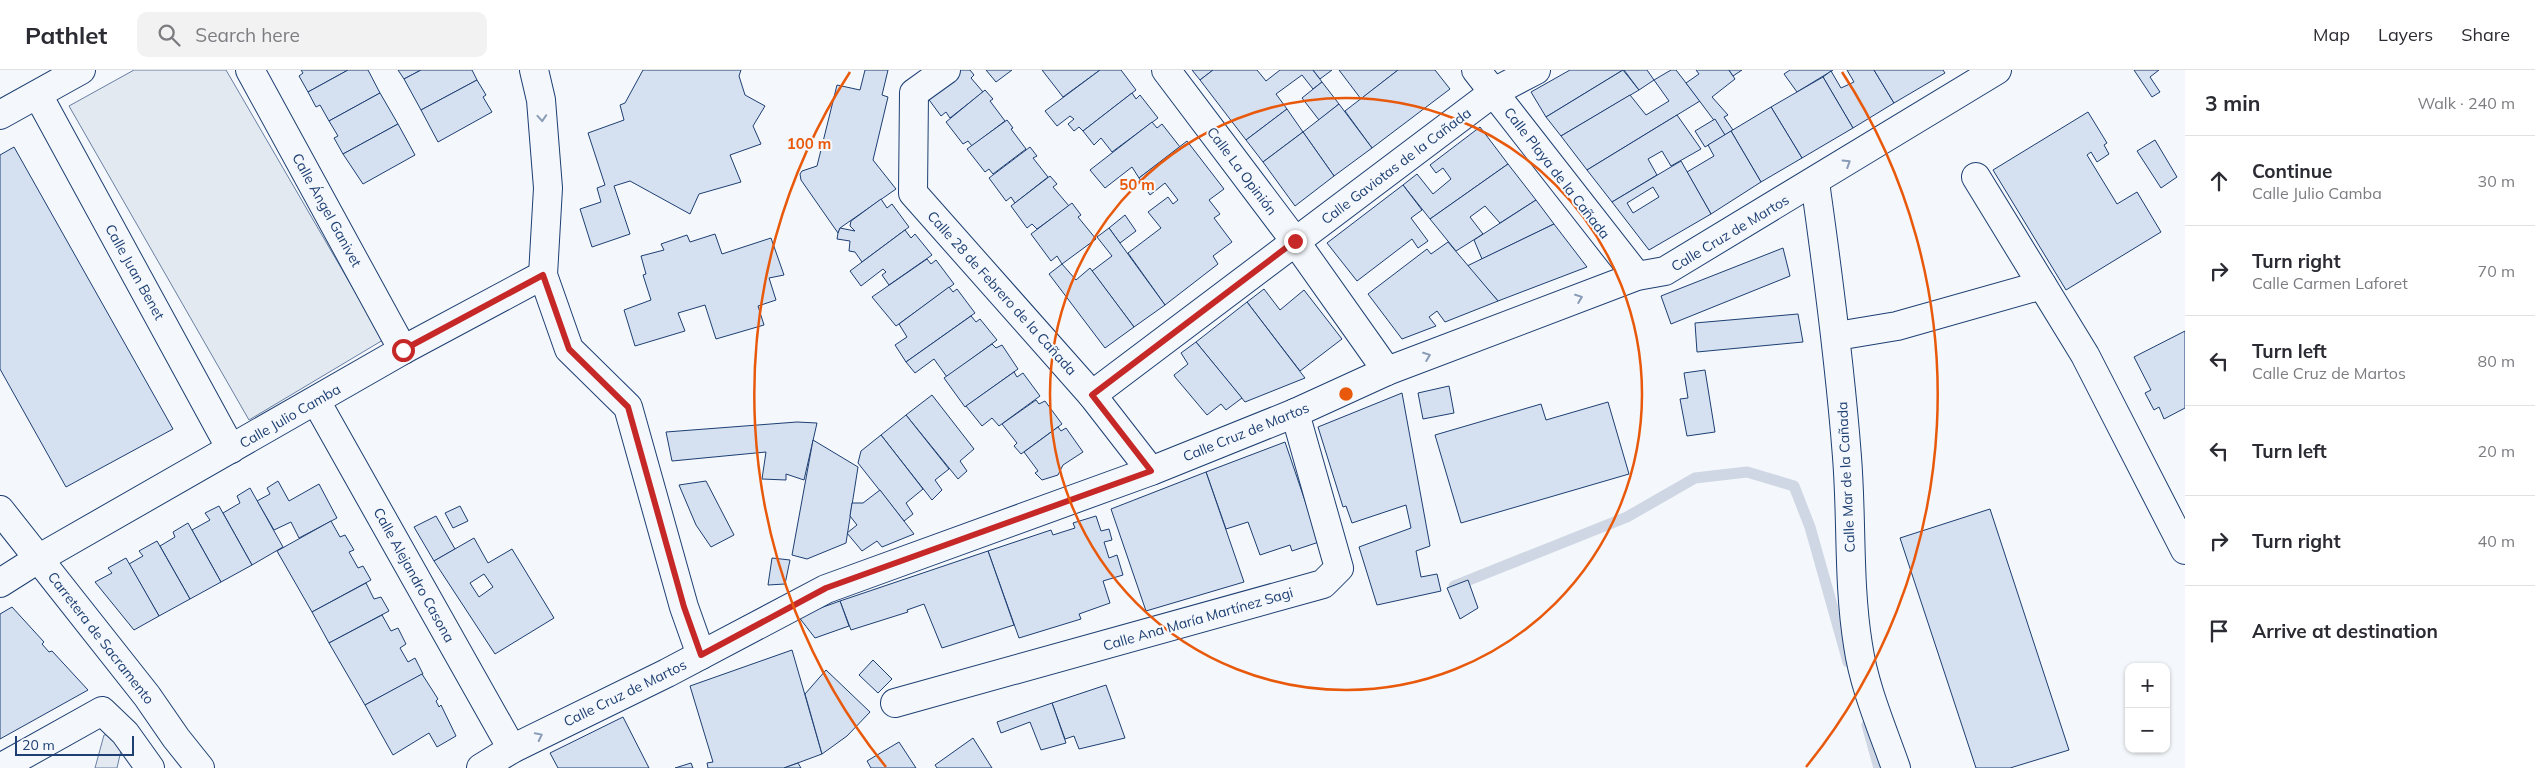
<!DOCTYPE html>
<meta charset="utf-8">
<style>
:root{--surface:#fff;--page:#f2f2f3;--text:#2b2b33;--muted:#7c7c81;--line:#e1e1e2}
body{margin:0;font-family:Mulish,sans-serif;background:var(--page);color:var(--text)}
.controls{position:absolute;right:15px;bottom:15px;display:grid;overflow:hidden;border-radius:10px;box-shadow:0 1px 4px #0004}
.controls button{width:45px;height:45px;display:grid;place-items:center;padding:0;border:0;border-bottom:1px solid var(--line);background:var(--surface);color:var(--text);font:25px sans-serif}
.scale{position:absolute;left:15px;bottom:12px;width:119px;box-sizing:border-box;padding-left:5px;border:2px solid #1d3f73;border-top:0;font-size:14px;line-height:18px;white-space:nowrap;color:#1d3f73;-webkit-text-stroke:4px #f4f7fb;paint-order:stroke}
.stop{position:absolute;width:15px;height:15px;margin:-11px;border:4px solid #c62828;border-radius:50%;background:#fff}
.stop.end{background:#c62828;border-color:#fff;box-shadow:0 1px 5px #0008}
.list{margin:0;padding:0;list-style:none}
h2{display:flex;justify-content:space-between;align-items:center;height:65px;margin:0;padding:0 20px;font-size:21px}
h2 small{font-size:16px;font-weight:400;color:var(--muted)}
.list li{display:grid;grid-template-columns:32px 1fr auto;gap:15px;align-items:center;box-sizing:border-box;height:90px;padding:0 20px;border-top:1px solid var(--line)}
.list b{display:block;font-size:19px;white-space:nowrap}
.list p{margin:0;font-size:16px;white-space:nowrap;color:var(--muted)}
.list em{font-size:16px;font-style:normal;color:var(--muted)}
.icon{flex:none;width:28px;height:28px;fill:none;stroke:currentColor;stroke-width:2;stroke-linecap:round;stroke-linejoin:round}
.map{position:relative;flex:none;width:2185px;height:698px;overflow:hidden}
header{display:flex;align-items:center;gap:30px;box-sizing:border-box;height:70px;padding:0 25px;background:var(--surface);border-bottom:1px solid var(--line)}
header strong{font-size:24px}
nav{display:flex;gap:28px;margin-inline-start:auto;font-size:18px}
.search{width:350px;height:45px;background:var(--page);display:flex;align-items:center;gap:12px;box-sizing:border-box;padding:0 18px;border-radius:10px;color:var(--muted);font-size:19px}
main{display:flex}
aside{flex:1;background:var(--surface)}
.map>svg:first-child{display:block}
.green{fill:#e3e9f0;stroke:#687fa3}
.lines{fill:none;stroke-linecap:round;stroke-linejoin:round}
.stream{stroke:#cfd7e4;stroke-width:11}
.building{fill:#d5e0f0;stroke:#1d3f73;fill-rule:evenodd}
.minor-casing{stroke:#1d3f73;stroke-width:30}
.minor{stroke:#f4f7fb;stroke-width:28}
.oneway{stroke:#889bb7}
.route{stroke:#c62828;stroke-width:6}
.ring{fill:none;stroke:#e8590c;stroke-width:2.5}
.labels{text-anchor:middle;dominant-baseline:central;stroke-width:4;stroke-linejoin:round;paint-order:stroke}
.street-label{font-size:14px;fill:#1d3f73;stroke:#f4f7fb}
.centre{fill:#e8590c;stroke:#f4f7fb;stroke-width:2.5}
.ring-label{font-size:15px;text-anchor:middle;font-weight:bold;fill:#e8590c;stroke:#f4f7fb;stroke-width:4;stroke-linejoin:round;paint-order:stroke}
</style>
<header>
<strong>Pathlet</strong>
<div class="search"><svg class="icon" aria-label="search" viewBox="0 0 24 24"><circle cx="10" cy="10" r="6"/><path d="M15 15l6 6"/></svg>Search here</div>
<nav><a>Map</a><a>Layers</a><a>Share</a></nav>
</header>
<main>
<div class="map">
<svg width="2185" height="698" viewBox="0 0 2185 698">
<rect width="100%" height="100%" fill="#f4f7fb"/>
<!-- green -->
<g class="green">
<path d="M134,0H226L383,270L249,350L69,36Z"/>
<path d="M125,663L117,698H95L104,665Z"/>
</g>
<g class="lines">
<!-- stream -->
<g class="stream">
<path d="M1454,516L1627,447L1695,408L1747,402L1794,416L1810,457L1848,592"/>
<path d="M1867,655L1879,698"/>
</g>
</g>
<!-- building -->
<g class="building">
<path d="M301,0H348L308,22L299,6L303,3Z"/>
<path d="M348,0H368L380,23L329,51L320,35L316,37L308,22Z"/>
<path d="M398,0H421L404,9Z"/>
<path d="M421,0H472L477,10L421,40L404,9Z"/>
<path d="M643,0H741L739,6L745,25L765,36L753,56L761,74L730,85L741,112L699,124L690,144L630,111L614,116L630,164L592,177L580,139L601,132L597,118L605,115L588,63L624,50L620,35L625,33Z"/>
<path d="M865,0H888L882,25L888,27L873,90L896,119L840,158L838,163L801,110L800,104L802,101L817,96L837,15L860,20Z"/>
<path d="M954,0H970L974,5L971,8L983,22L950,48L946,42L941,46L924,23Z"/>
<path d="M986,0H1012L996,12Z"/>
<path d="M1042,0H1100L1063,27Z"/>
<path d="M1100,0H1121L1136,20L1083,61L1079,57L1074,61L1068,54L1074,49L1070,46L1057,56L1045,41Z"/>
<path d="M1192,0H1213L1200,10Z"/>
<path d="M1213,0H1257L1266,11L1280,0H1313L1322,12L1313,19L1302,5L1276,24L1287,39L1246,70L1200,10Z"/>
<path d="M1313,0H1332L1320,9Z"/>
<path d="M1339,0H1398L1361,29Z"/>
<path d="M1398,0H1435L1450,19L1372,78L1345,41Z"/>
<path d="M1570,0H1623L1546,47L1531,22Z"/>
<path d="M1623,0L1639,20L1561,66L1546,47Z"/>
<path d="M1624,0H1647L1654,10L1639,20Z"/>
<path d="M1671,0H1676L1700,31L1587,100L1561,66L1630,25L1646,45L1669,31L1654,10Z"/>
<path d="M1696,0H1729L1735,9L1712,27L1728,45L1724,47L1733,60L1725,65L1686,13L1699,4Z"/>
<path d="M1729,0H1742L1733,6Z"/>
<path d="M1790,0H1833L1797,22L1784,4Z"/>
<path d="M1847,0H1874L1894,33L1853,58L1823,7L1831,1L1841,18L1854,12Z"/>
<path d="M1874,0H1943L1945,3L1894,33Z"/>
<path d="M2134,0H2159L2150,7L2160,22L2152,27Z"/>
<path d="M1823,7L1853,58L1802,88L1771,37Z"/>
<path d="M477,10L486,25L483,27L492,42L438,72L421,40Z"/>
<path d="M1322,12L1339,34L1319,50L1302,28Z"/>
<path d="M985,20L993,29L990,31L1005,51L972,76L968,71L963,74L946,52Z"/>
<path d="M380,23L398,54L343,84L334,68L338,66L329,51Z"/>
<path d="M1132,23L1136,29L1140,25L1158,48L1112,82L1101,68L1094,75L1083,61Z"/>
<path d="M1339,34L1372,78L1334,106L1303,62Z"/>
<path d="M1771,37L1802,88L1761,112L1731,61Z"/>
<path d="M1287,39L1303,62L1263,92L1246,70Z"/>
<path d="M2088,42L2107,73L2104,75L2109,84L2097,92L2091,82L2087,85L2117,134L2137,122L2161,162L2066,220L1993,100Z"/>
<path d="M1677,45L1701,79L1671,96L1662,81L1648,89L1657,105L1612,132L1587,100Z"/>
<path d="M1715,49L1725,65L1705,77L1695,61Z"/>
<path d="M1007,50L1013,58L1011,59L1026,79L993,104L989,99L985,102L967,79Z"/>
<path d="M1152,52L1157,58L1162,54L1180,77L1139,108L1132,97L1105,118L1090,100Z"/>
<path d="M398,54L415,85L363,114L343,84Z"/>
<path d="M1480,57L1508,94L1430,149L1403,115L1417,104L1433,124L1451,109L1443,98L1436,103L1430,95Z"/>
<path d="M1731,61L1761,112L1711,144L1687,102L1714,86L1708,75Z"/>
<path d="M1303,62L1334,106L1295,136L1263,92Z"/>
<path d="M2155,70L2177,107L2161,118L2137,81Z"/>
<path d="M1187,71L1224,119L1209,130L1220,144L1214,148L1232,172L1213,186L1218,194L1165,235L1128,183L1161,158L1148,142L1168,127L1173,134L1178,130L1165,113L1150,125L1139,108Z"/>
<path d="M14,77L173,359L66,417L0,299V85Z"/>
<path d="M1030,77L1037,86L1033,88L1048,107L1015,133L1011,127L1006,131L989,108Z"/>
<path d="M1681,91L1711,144L1649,180L1612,132ZM1653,117L1659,127L1633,143L1627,133Z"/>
<path d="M1508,94L1536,130L1500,153L1485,136L1470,147L1483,164L1456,181L1430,149Z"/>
<path d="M1050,106L1057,114L1053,117L1069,136L1037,159L1032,154L1027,158L1011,136Z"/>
<path d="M1403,115L1422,140L1411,148L1428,171L1418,178L1412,169L1357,211L1327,173Z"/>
<path d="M881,129L887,138L892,134L909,157L862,192L855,182L849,181L850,171L837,169L838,163L840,158L855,161L850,156L851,151Z"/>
<path d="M1536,130L1554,154L1482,189L1474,170Z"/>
<path d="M1072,133L1081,145L1078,147L1096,169L1062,194L1057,186L1051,191L1031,164Z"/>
<path d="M1125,145L1136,161L1120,173L1109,158Z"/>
<path d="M1554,154L1587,197L1498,231L1467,196Z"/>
<path d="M1109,158L1165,235L1134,257L1092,201L1112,186L1097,167Z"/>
<path d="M905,160L911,168L915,164L932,185L889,215L882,205L886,202L883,199L861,216L850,201Z"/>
<path d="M715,164L722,184L771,168L784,205L769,208L776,230L758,236L764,255L716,269L705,235L678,243L685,261L635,276L624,240L651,230L643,205L646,204L641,186L664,180L661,174L687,165L690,172Z"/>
<path d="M1448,172L1498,231L1445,252L1437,241L1429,247L1436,256L1402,269L1368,224L1427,179L1431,184Z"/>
<path d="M1783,178L1790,206L1671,254L1661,226Z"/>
<path d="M927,189L931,194L936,190L954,214L896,256L872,227Z"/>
<path d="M1062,194L1076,210L1090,198L1134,257L1105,278L1049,204Z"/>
<path d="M949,217L953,222L957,219L975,243L906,292L895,275L907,267L899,254Z"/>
<path d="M1264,219L1280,240L1304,220L1342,269L1300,301L1247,232Z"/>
<path d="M1247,232L1305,308L1245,332L1196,272Z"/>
<path d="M1798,244L1803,272L1697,282L1695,253Z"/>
<path d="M971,246L976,252L980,249L997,270L947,307L934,289L915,303L906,292Z"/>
<path d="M2185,261V338L2164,349L2159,337L2154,340L2145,323L2151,320L2134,287Z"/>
<path d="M1196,272L1242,328L1226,340L1221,334L1207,345L1175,307L1174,305L1188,294L1181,283Z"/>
<path d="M992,274L996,278L1002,275L1018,299L965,337L944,308Z"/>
<path d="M1705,300L1715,362L1687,366L1680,329L1688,328L1684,303Z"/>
<path d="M1014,302L1017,307L1023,303L1040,326L999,356L992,348L982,356L966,336Z"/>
<path d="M1449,316L1454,343L1423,349L1418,323Z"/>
<path d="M1402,323L1430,476L1416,481L1421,507L1437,504L1441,521L1377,535L1359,477L1411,458L1406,435L1352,453L1346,436L1343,437L1318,357Z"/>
<path d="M932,325L974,379L960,391L967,401L958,409L906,345Z"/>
<path d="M1036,330L1039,334L1045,331L1062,354L1021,384L1014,376L1017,373L1002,354Z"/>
<path d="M1608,332L1629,404L1461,453L1435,365L1541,334L1546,350Z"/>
<path d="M906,345L949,399L935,410L942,420L932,430L881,365Z"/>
<path d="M797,352L817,353L804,410L786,404V410L762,409L766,382L672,391L666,362Z"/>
<path d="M1058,357L1061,361L1066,358L1083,382L1063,395L1058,405L1042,410L1035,403L1038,401L1024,382Z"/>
<path d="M881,365L923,419L906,433L913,444L904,451L858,393L861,381Z"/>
<path d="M813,370L858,397L846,473L807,489L792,485Z"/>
<path d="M1285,372L1319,472L1292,481L1290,475L1260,485L1248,452L1226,459L1206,402Z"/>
<path d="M1206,402L1244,512L1146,541L1111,439Z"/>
<path d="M278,411L289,431L319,414L337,448L299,468L291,452L274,460L257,431L270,424L267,418Z"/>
<path d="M706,411L734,465L711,477L696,455L679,415Z"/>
<path d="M250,418L283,477L252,495L223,443L240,433L237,426Z"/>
<path d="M880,420L914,464L882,477L877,471L862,481L847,463L857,455L850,446L852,433H863Z"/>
<path d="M219,436L252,495L221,512L192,460L210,450L205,443Z"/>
<path d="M460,436L468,451L453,458L445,443Z"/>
<path d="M1990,439L2069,680L2010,698H1976L1900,468Z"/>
<path d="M436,446L455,479L434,491L414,457Z"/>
<path d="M1096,446L1101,461L1109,459L1112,470L1104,472L1109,488L1117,485L1123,505L1103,511L1110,533L1079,544L1081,549L1019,568L988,481L1051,460L1053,465L1075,458L1073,453Z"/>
<path d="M331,451L340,467L345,465L354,480L349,482L358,498L363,496L371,510L312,542L277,481Z"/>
<path d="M188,453L221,512L190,529L160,476L175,467L173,462Z"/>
<path d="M474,468L488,493L512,479L554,548L495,584L434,491ZM484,504L493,517L479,527L470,513Z"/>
<path d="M157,471L190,529L159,546L129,494L143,486L139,481Z"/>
<path d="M988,481L1014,555L942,578L924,534L907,540L908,542L851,560L840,531Z"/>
<path d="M126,488L159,546L134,560L95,512L112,503L108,498Z"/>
<path d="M772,488L790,490L785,514L768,515Z"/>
<path d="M1468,510L1478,538L1460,549L1447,518Z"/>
<path d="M366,513L374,529L381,527L389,541L329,573L312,542Z"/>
<path d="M840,531L849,556L815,568L798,546Z"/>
<path d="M12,537L44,572L42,574L49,582L52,581L88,620L0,669V544Z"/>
<path d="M382,545L391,561L398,558L406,574L400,578L408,592L415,588L423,604L365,635L329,573Z"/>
<path d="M792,580L822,684L784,698H708L707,693L713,692L690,616Z"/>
<path d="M873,590L892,609L878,623L859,605Z"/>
<path d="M826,600L870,642L847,666L822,684L805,624Z"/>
<path d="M422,604L438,629L436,631L439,637L441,635L456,666L437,677L429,663L393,685L365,635Z"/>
<path d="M1106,615L1125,668L1079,679L1074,666L1065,669L1052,633Z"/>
<path d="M1052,633L1066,673L1041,680L1030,652L1001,663L997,652Z"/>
<path d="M623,647L649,698H558L550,683Z"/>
<path d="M973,668L992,698H937L935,695Z"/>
<path d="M899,672L916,698H871L867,691Z"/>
<path d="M691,693L693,698H675Z"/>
<path d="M798,693L801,698H784Z"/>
</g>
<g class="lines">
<defs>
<g id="minor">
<path d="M250,0L403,280"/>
<path d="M534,0L541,30L548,118L543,205L569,279L628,337L684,537L701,585"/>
<path d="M946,0L914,23L913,123L1092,325L1151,401"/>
<path d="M1166,0L1295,171L1387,301"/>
<path d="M1476,0L1637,206"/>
<path d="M38,25L231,379"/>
<path d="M0,45L81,0"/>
<path d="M1976,107L2085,285L2185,480"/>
<path d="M1815,112C1828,204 1840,295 1847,387C1852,449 1848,513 1858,575C1864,617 1882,658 1896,698"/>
<path d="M1837,266L1897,256L2042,215"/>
<path d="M1092,325L1494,22L1536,0"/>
<path d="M316,331L512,679"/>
<path d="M0,440L147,626L176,668L200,698"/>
<path d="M0,513L38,489L403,280L543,205"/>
<path d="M895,633L1323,514L1339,498L1295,343"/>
<path d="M0,698L102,641L125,663L150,698"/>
<path d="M481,698L512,679L667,603L826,519L1151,401L1295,343L1387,301L1637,206L1665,201L1997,0"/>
</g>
</defs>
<!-- minor casing -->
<use href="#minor" class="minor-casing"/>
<!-- minor -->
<use href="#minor" class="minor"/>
</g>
<!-- one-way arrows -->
<defs><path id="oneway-chevron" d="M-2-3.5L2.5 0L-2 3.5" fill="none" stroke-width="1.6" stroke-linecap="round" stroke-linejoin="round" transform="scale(1.25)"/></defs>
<g class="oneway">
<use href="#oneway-chevron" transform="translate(542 48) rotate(86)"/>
<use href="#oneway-chevron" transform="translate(1847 93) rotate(-32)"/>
<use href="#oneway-chevron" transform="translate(1579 228) rotate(-21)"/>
<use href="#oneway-chevron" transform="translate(1427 286) rotate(-21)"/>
<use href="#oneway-chevron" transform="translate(539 666) rotate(-26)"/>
</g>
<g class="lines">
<!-- route -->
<path class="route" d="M403,280L543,205L569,279L628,337L684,537L701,585L826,518L1151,401L1092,325L1295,171"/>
</g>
<!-- distance rings -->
<g class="ring">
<circle cx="1346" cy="324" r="296"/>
<path d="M886 697A592 592 0 0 1 850 2M1842 2A592 592 0 0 1 1806 697"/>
</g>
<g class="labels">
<!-- street labels -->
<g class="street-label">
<text transform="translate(1396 96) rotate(-37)">Calle Gaviotas de la Cañada</text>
<text transform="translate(1242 101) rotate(53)">Calle La Opinión</text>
<text transform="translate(1557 103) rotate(52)">Calle Playa de la Cañada</text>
<text transform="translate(327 140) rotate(61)">Calle Ángel Ganivet</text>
<text transform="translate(1730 163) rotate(-31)">Calle Cruz de Martos</text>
<text transform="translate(135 202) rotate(61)">Calle Juan Benet</text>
<text transform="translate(1002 223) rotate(48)">Calle 28 de Febrero de la Cañada</text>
<text transform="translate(290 346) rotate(-30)">Calle Julio Camba</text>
<text transform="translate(1246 362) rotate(-22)">Calle Cruz de Martos</text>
<text transform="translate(1846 407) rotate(-93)">Calle Mar de la Cañada</text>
<text transform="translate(414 505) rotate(61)">Calle Alejandro Casona</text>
<text transform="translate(1198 549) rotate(-16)">Calle Ana María Martínez Sagi</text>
<text transform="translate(101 568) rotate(52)">Carretera de Sacramento</text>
<text transform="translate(625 623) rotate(-26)">Calle Cruz de Martos</text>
</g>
</g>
<circle cx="1346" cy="324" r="8" class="centre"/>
<g class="ring-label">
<text x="809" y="79">100 m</text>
<text x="1137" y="120">50 m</text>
</g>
</svg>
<div class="controls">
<button>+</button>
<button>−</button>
</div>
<div class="scale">20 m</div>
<div class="stop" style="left:403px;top:280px"></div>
<div class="stop end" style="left:1295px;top:171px"></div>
</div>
<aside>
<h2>3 min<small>Walk · 240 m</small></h2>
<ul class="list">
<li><svg class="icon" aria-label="ahead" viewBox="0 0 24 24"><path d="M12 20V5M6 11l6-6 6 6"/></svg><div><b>Continue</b><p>Calle Julio Camba</p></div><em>30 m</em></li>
<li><svg class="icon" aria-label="right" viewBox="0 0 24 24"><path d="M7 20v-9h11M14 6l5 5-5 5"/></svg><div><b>Turn right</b><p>Calle Carmen Laforet</p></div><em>70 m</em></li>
<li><svg class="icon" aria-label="left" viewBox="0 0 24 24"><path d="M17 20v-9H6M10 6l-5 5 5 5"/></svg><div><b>Turn left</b><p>Calle Cruz de Martos</p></div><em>80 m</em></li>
<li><svg class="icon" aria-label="left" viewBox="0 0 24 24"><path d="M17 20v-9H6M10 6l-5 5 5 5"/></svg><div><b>Turn left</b></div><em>20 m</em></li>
<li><svg class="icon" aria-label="right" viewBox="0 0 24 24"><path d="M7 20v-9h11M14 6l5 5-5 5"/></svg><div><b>Turn right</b></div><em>40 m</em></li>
<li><svg class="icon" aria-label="arrive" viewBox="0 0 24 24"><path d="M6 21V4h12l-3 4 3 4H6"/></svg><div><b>Arrive at destination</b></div></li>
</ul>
</aside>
</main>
